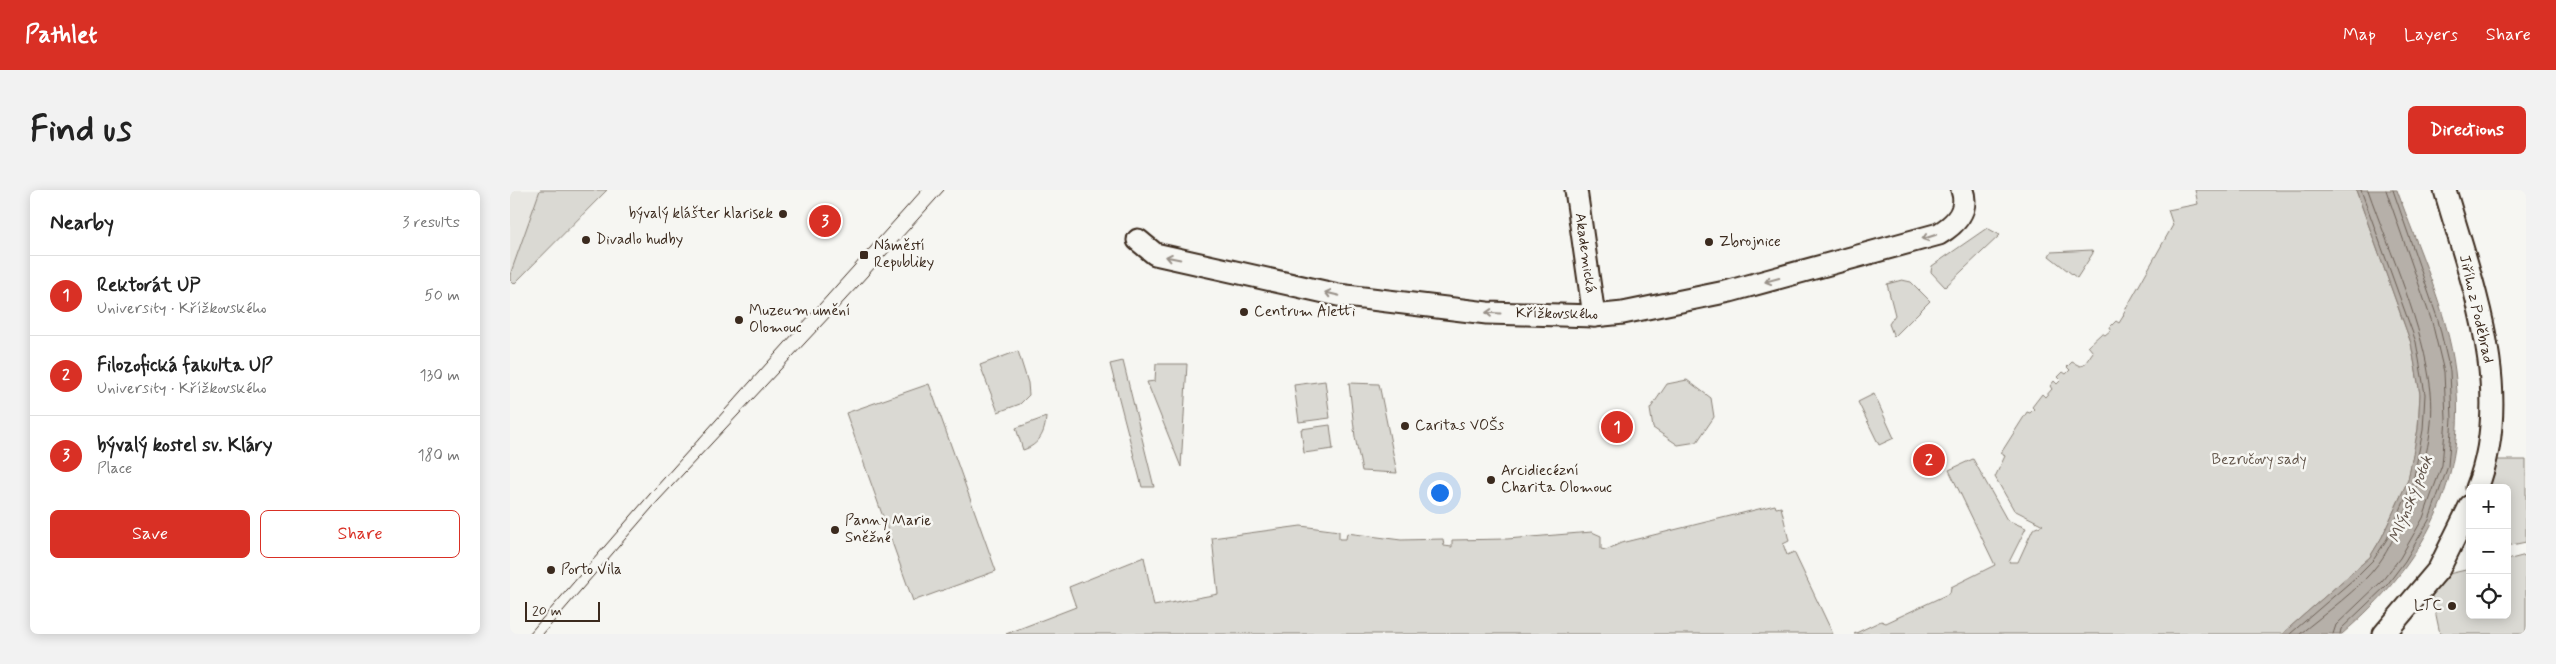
<!DOCTYPE html>
<meta charset="utf-8">
<style>
:root{--surface:#fff;--page:#f2f2f2;--text:#222;--muted:#767676;--line:#e0e0e0;--accent:#d93025}
body{margin:0;font-family:Mynerve,sans-serif;background:var(--page);color:var(--text)}
.controls{position:absolute;right:15px;bottom:15px;display:grid;overflow:hidden;border-radius:8px;box-shadow:0 2px 12px #0003}
.controls button{width:45px;height:45px;display:grid;place-items:center;padding:0;border:0;border-bottom:1px solid var(--line);background:var(--surface);color:var(--text);font:25px sans-serif}
.scale{position:absolute;left:15px;bottom:12px;width:75px;box-sizing:border-box;padding-left:5px;border:2px solid #3b2a1e;border-top:0;font-size:14px;line-height:18px;white-space:nowrap;color:#3b2a1e;-webkit-text-stroke:4px #f6f6f2;paint-order:stroke}
.you{position:absolute;left:929px;top:302px;width:18px;height:18px;margin:-12px;border:4px solid #fff;border-radius:50%;background:#1a73e8;box-shadow:0 0 0 8px #1a73e833}
.badge{display:grid;place-items:center;width:32px;height:32px;border-radius:50%;background:var(--accent);color:#fff;font-size:16px;font-weight:700}
.pin{position:absolute;translate:-50% -50%;border:2px solid #fff;box-shadow:0 1px 5px #0006}
.list{margin:0;padding:0;list-style:none}
h2{display:flex;justify-content:space-between;align-items:center;height:65px;margin:0;padding:0 20px;font-size:21px}
h2 small{font-size:16px;font-weight:400;color:var(--muted)}
.list li{display:grid;grid-template-columns:32px 1fr auto;gap:15px;align-items:center;box-sizing:border-box;height:80px;padding:0 20px;border-top:1px solid var(--line)}
.list b{display:block;font-size:19px;white-space:nowrap}
.list p{margin:0;font-size:16px;white-space:nowrap;color:var(--muted)}
.list em{font-size:16px;font-style:normal;color:var(--muted)}
.actions{display:flex;gap:10px;padding:15px 20px}
.actions a{flex:1;padding:11px 0;border:1px solid var(--accent);border-radius:8px;text-align:center;font-size:18px;color:var(--accent)}
.actions .main{background:var(--accent);color:#fff}
.icon{flex:none;width:28px;height:28px;fill:none;stroke:currentColor;stroke-width:2;stroke-linecap:round;stroke-linejoin:round}
.map{position:relative;flex:none;width:2016px;height:444px;overflow:hidden;border-radius:8px}
header{display:flex;align-items:center;gap:30px;box-sizing:border-box;height:70px;padding:0 25px;background:var(--accent);color:#fff}
header strong{font-size:24px}
nav{display:flex;gap:28px;margin-inline-start:auto;font-size:18px}
.intro{display:flex;align-items:center;justify-content:space-between;box-sizing:border-box;height:120px;padding:0 30px}
h1{margin:0;font-size:35px}
.button{padding:12px 22px;border-radius:8px;background:var(--accent);color:#fff;font-size:18px;font-weight:700}
main{display:flex;gap:30px;padding:0 30px}
aside{flex:1;background:var(--surface);border-radius:8px;box-shadow:0 2px 12px #0003}
.map>svg:first-child{display:block}
.built{fill:#e8e7e2}
.green{fill:#dad9d3;stroke:#8a8278}
.water{fill:#b6b0a9;stroke:#857a71}
.lines{fill:none;stroke-linecap:round;stroke-linejoin:round}
.shore{stroke:#6c6056;stroke-width:1}
.street-casing{stroke:#3b2a1e;stroke-width:25}
.street{stroke:#f6f6f2;stroke-width:21}
.tram{stroke:#3b2a1e;stroke-width:1}
.oneway{stroke:#989088}
.poi-dot{fill:#3b2a1e;stroke:#f6f6f2;stroke-width:2}
.labels{text-anchor:middle;dominant-baseline:central;stroke-width:5;stroke-linejoin:round;paint-order:stroke}
.poi-label{font-size:15px;fill:#3b2a1e;stroke:#f6f6f2;text-anchor:start}
.street-label{font-size:15px;fill:#3b2a1e;stroke:#f6f6f2}
.park-label{font-size:15px;fill:#63564b;stroke:#f6f6f2}
.water-label{font-size:16px;font-style:italic;fill:#605248;stroke:#f6f6f2}
</style>
<header>
<strong>Pathlet</strong>
<nav><a>Map</a><a>Layers</a><a>Share</a></nav>
</header>
<div class="intro"><h1>Find us</h1><a class="button">Directions</a></div>
<main>
<aside>
<h2>Nearby<small>3 results</small></h2>
<ul class="list">
<li><span class="badge">1</span><div><b>Rektorát UP</b><p>University · Křížkovského</p></div><em>50 m</em></li>
<li><span class="badge">2</span><div><b>Filozofická fakulta UP</b><p>University · Křížkovského</p></div><em>130 m</em></li>
<li><span class="badge">3</span><div><b>bývalý kostel sv. Kláry</b><p>Place</p></div><em>180 m</em></li>
</ul>
<div class="actions"><a class="main">Save</a><a>Share</a></div>
</aside>
<div class="map">
<svg width="2016" height="444" viewBox="0 0 2016 444">
<rect width="100%" height="100%" fill="#f6f6f2"/>
<filter id="ink" filterUnits="userSpaceOnUse"><feTurbulence type="fractalNoise" baseFrequency=".02" numOctaves="2"/><feDisplacementMap in="SourceGraphic" scale="10" xChannelSelector="R" yChannelSelector="G"/><feConvolveMatrix kernelMatrix="1 2 1 2 8 2 1 2 1" color-interpolation-filters="sRGB"/></filter>
<g filter="url(#ink)">
<!-- built -->
<path class="built" d="M0,0H30L0,85Z"/>
<!-- green -->
<g class="green">
<path d="M30,0H97L4,94L0,90V85Z"/>
<path d="M1685,0H1846L1901,153L1910,204L1908,239L1898,290L1872,347L1860,367L1772,444H1344L1371,431L1376,433L1440,403L1441,397L1485,375L1439,280L1463,269L1497,330L1516,338L1499,372H1508L1523,339L1533,335L1504,320L1485,287L1495,266L1491,263L1517,222L1520,223L1524,219L1522,217L1532,204L1535,207L1542,199L1540,196L1544,191L1547,194L1551,190L1548,187L1553,182L1556,184L1560,180L1557,177L1562,172L1570,176L1574,175L1583,162L1578,156L1592,143L1595,145L1601,140L1600,137L1606,131L1609,133L1614,125L1613,124L1663,35L1658,20L1688,14Z"/>
<path d="M1477,38L1490,45L1435,97L1421,82L1422,76Z"/>
<path d="M1582,60L1583,63L1567,88L1539,66L1541,62Z"/>
<path d="M1392,90L1401,92L1420,111L1384,147L1379,134L1385,125L1377,94Z"/>
<path d="M508,161L518,193L519,205L510,214L488,222L470,175Z"/>
<path d="M613,171L644,297H632L600,174Z"/>
<path d="M646,174H677L671,277L637,192L645,191Z"/>
<path d="M1177,190L1201,208L1204,227L1187,252L1168,255L1143,238L1140,219L1157,194Z"/>
<path d="M815,191L820,228L789,232L784,195Z"/>
<path d="M839,193L869,194L887,283L852,281L845,247Z"/>
<path d="M419,194L486,381L403,411L336,223Z"/>
<path d="M1364,204L1384,248L1369,255L1348,212Z"/>
<path d="M536,227C535,243 529,255 513,260L506,238Z"/>
<path d="M820,235L823,259L794,263L791,239Z"/>
<path d="M1985,270H2016V352L1997,356V298H1974Z"/>
<path d="M1265,315L1266,318L1271,317L1279,351L1273,354L1277,365L1284,362L1323,444H496L566,417L559,397L634,367L644,416L708,404L702,348L791,336L829,341V349H836L837,343L891,350L933,349L934,356L942,357V350L997,349L1082,342L1091,346V359L1096,360L1111,353Z"/>
<path d="M2016,365V444H1930L1922,406L1934,385L1960,379V425H1997V370Z"/>
</g>
<!-- water -->
<path class="water" d="M1846,0H1887C1907,56 1938,122 1945,181C1959,291 1914,374 1832,444H1772L1860,367L1872,347L1898,290L1908,239L1910,204L1901,153Z"/>
<g class="lines">
<!-- shore -->
<g class="shore">
<path d="M1780,444L1845,388L1864,369L1877,349L1903,292L1913,240L1915,204L1906,152L1851,0"/>
<path d="M1790,444C1816,422 1848,401 1869,373C1880,358 1887,340 1895,323C1912,287 1925,243 1921,202C1914,136 1880,63 1858,0"/>
<path d="M1823,444L1826,435L1872,391L1890,368L1913,328L1932,275L1936,229L1934,182L1922,132L1876,0"/>
<path d="M1830,444L1831,439L1877,395L1895,371L1919,330L1938,276L1942,229L1940,181L1928,130L1883,0"/>
</g>
<defs>
<g id="street">
<path d="M1066,0L1084,126"/>
<path d="M1935,0C1962,94 2005,201 1967,298"/>
<path d="M628,50L645,64L828,105L977,123L1084,126L1113,123L1220,101L1429,44C1446,34 1459,20 1452,0"/>
<path d="M1874,444L1929,379L1960,316"/>
</g>
</defs>
<!-- street casing -->
<use href="#street" class="street-casing"/>
<!-- street -->
<use href="#street" class="street"/>
<!-- tram -->
<g class="tram">
<path d="M19,444L146,297L412,0"/>
<path d="M33,444L148,311L349,95L434,0"/>
</g>
</g>
<!-- one-way arrows -->
<defs><path id="oneway-shaft" d="M-6 0H5M1.5-3L5.5 0L1.5 3" fill="none" stroke-width="1.6" stroke-linecap="round" stroke-linejoin="round" transform="scale(1.25)"/></defs>
<g class="oneway">
<use href="#oneway-shaft" transform="translate(1419 47) rotate(162)"/>
<use href="#oneway-shaft" transform="translate(663 68) rotate(-169)"/>
<use href="#oneway-shaft" transform="translate(1262 90) rotate(165)"/>
<use href="#oneway-shaft" transform="translate(822 104) rotate(-167)"/>
<use href="#oneway-shaft" transform="translate(983 123) rotate(-177)"/>
</g>
</g>
<!-- markers -->
<g class="poi-dot">
<circle cx="273" cy="24" r="5"/>
<circle cx="76" cy="50" r="5"/>
<circle cx="1199" cy="52" r="5"/>
<rect x="349" y="60" width="10" height="10" rx="2.5"/>
<circle cx="734" cy="122" r="5"/>
<circle cx="229" cy="130" r="5"/>
<circle cx="895" cy="236" r="5"/>
<circle cx="981" cy="290" r="5"/>
<circle cx="325" cy="340" r="5"/>
<circle cx="41" cy="380" r="5"/>
<circle cx="1942" cy="416" r="5"/>
</g>
<g class="labels">
<!-- poi labels -->
<g class="poi-label">
<text x="263" y="24" text-anchor="end">bývalý klášter klarisek</text>
<text x="86" y="50">Divadlo hudby</text>
<text x="1209" y="52">Zbrojnice</text>
<text x="364" y="56">Náměstí<tspan x="364" dy="17">Republiky</tspan></text>
<text x="239" y="121">Muzeum umění<tspan x="239" dy="17">Olomouc</tspan></text>
<text x="744" y="122">Centrum Aletti</text>
<text x="905" y="236">Caritas VOŠs</text>
<text x="991" y="281">Arcidiecézní<tspan x="991" dy="17">Charita Olomouc</tspan></text>
<text x="335" y="331">Panny Marie<tspan x="335" dy="17">Sněžné</tspan></text>
<text x="51" y="380">Porto Vila</text>
<text x="1932" y="416" text-anchor="end">LTC</text>
</g>
<!-- street labels -->
<g class="street-label">
<text transform="translate(1075 63) rotate(82)">Akademická</text>
<text transform="translate(1966 119) rotate(77)">Jiřího z Poděbrad</text>
<text transform="translate(1047 124) rotate(1)">Křížkovského</text>
</g>
<!-- park labels -->
<g class="park-label">
<text x="1749" y="270">Bezručovy sady</text>
</g>
<!-- water labels -->
<g class="water-label">
<text transform="translate(1901 309) rotate(-68)">Mlýnský potok</text>
</g>
</g>
</svg>
<div class="controls">
<button>+</button>
<button>−</button>
<button><svg class="icon" aria-label="locate" viewBox="0 0 24 24"><circle cx="12" cy="12" r="6"/><path d="M12 2v4M12 18v4M2 12h4M18 12h4"/></svg></button>
</div>
<div class="scale">20 m</div>
<div class="you"></div>
<div class="pin badge" style="left:1107px;top:237px">1</div>
<div class="pin badge" style="left:1419px;top:270px">2</div>
<div class="pin badge" style="left:315px;top:31px">3</div>
</div>
</main>
